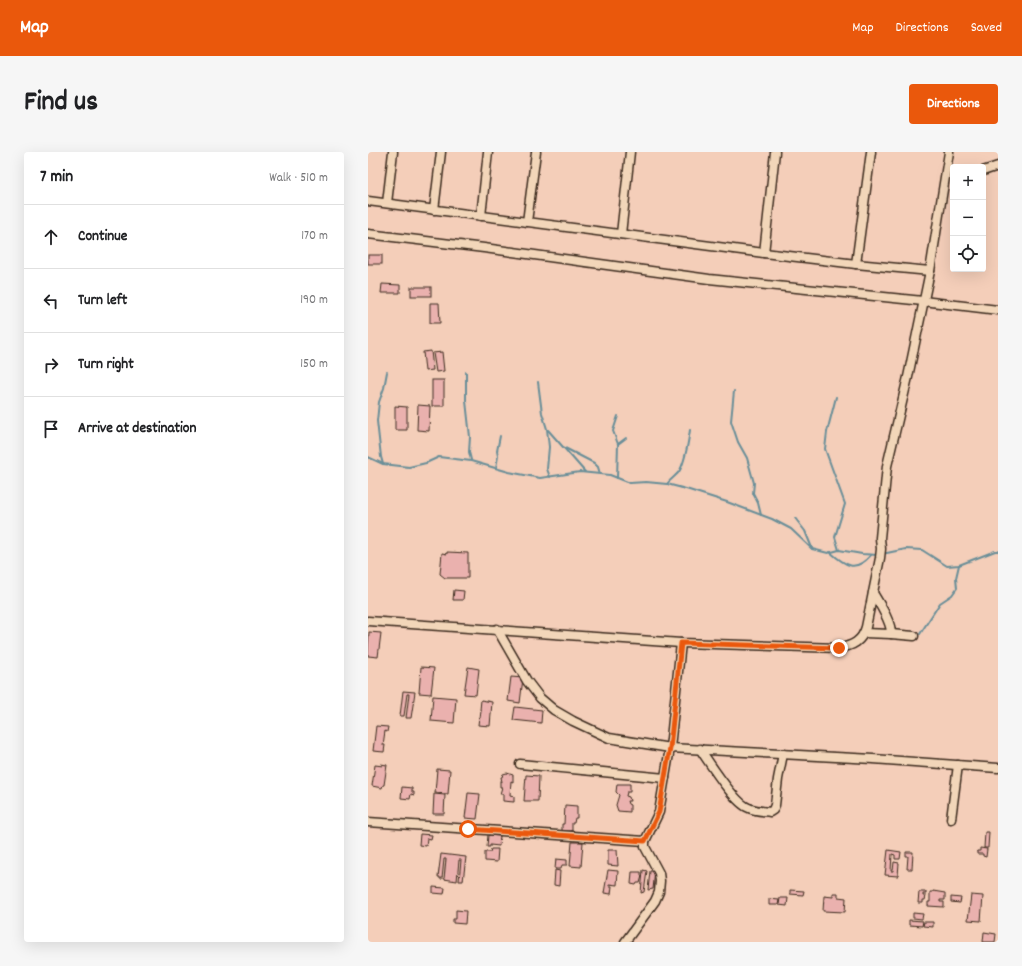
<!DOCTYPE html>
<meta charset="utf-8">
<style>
:root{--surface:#fff;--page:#f6f6f6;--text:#202124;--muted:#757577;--line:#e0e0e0;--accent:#ea580c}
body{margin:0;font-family:Dekko,sans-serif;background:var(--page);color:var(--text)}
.controls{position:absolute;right:12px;top:12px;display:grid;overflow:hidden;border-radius:4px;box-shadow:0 4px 16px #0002}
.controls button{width:36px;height:36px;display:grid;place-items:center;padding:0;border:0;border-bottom:1px solid var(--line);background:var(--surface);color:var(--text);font:20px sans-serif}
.stop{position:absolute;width:12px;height:12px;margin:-9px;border:3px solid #ea580c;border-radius:50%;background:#fff}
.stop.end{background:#ea580c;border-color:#fff;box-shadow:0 1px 4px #0008}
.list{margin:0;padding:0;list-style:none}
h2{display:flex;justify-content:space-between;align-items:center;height:52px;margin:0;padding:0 16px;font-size:17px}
h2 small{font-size:13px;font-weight:400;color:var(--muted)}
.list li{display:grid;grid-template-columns:26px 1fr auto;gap:12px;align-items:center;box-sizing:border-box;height:64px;padding:0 16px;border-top:1px solid var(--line)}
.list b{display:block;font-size:15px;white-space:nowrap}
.list em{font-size:13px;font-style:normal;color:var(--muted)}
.icon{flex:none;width:22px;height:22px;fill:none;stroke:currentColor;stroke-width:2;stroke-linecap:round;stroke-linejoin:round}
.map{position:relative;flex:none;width:630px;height:790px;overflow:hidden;border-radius:4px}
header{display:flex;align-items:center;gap:24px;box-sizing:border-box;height:56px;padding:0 20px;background:var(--accent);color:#fff}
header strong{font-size:19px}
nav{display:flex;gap:22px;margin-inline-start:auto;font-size:14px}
.intro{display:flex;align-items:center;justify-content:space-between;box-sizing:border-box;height:96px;padding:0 24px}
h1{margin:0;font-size:28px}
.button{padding:10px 18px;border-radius:4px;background:var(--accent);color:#fff;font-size:14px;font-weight:700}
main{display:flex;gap:24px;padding:0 24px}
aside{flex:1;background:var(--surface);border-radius:4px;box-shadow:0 4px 16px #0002}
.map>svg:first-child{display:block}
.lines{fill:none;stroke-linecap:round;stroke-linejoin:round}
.stream{stroke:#698e98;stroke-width:2}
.building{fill:#eab1ae;stroke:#3b2a1e}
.street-casing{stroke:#3b2a1e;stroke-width:11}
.street{stroke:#f2d6b9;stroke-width:8}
.route{stroke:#ea580c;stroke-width:5}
</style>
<header>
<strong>Map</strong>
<nav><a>Map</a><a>Directions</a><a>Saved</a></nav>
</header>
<div class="intro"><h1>Find us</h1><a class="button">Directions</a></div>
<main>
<aside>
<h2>7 min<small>Walk · 510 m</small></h2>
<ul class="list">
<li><svg class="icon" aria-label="ahead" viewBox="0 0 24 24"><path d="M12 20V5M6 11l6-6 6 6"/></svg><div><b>Continue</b></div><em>170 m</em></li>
<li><svg class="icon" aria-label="left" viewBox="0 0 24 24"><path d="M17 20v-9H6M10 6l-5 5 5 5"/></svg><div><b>Turn left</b></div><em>190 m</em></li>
<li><svg class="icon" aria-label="right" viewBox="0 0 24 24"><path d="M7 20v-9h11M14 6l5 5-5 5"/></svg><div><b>Turn right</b></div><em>150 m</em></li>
<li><svg class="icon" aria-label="arrive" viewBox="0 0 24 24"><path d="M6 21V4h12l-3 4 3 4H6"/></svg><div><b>Arrive at destination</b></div></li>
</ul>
</aside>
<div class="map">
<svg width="630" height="790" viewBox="0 0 630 790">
<rect width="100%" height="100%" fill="#f4ceb9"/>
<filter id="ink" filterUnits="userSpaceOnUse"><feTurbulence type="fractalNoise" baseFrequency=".025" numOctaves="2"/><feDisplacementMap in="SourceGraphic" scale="8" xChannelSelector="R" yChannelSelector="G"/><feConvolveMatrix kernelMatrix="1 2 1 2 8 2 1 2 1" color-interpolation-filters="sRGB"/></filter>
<g filter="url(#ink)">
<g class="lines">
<!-- stream -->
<g class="stream">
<path d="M98,220V249L102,285L101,300L103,308"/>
<path d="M170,230L174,261L179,277L181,295L179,317L182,325"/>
<path d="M366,239L363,269L370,290L379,306L386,331L385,341L390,351L393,363"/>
<path d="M468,245L459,280L457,297L477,352L467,385L471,398"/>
<path d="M250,264L245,279L250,292"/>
<path d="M180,278L195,295L226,311L230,315L232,322"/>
<path d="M196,296L217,320"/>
<path d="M0,305L15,312L41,315L58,311L71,305L103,309L141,320L172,326L212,320L242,323L262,331L278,330L299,332L318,337L359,350L404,367L423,377L444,397L460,401L471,398L494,402L510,403"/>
<path d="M15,312L13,305L9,269L11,250L16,236L19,220"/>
<path d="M128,316L130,304L129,299L132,284"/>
<path d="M249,326L250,292L258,286"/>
<path d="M299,332C303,326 309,324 312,318C318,307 320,291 322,278"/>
<path d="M427,366L437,379L444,396"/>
<path d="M462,400C478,414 487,421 503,403"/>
<path d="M514,402L538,397L554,398L579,414L591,413L627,399H630"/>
<path d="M552,482L572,451L584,443L589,436L588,426L591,413"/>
</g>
</g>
<!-- building -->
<g class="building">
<rect x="0" y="103" width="14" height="9"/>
<path d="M14,132L32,133V141H13Z"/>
<rect x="43" y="135" width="20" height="9"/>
<path d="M62,151H71L72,171H62Z"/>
<path d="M63,199L65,218L57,219L55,200Z"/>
<path d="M74,200L76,219L68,220L65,201Z"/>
<rect x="64" y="228" width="12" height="26"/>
<path d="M50,253L62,254L61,279L49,278Z"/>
<path d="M27,254L39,255V278H27Z"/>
<path d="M79,400L100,401V426H77L72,422L74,401L79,402Z"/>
<path d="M86,438L96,439L95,448H85Z"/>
<path d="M1,480L13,481L10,505L0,504Z"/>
<path d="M53,515L66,516L63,542L51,541Z"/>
<path d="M100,515L111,517L108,543L96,542Z"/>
<path d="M143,525L155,526L152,551L140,549Z"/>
<path d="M35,539L47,540L43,566H38L41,542H39L36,564H32Z"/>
<path d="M65,544L88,546L86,571L63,569Z"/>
<path d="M113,548L124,550L122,574L110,573L111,565L112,566L113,558H112Z"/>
<path d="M147,555L174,558L173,571L145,568Z"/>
<path d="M8,574L20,575L19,580L17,579L15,593H17L16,600L5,599Z"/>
<path d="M13,612L19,613L16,633H15L14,636L4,634L7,613L15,614Z"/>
<path d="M69,617L82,618L80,642L67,641Z"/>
<path d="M139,621L145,623V630L143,629L142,643L146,644V650L135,649V642H132L134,635H132V629L134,630L133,625H134L135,622Z"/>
<path d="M158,623L171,624L170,649H156Z"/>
<path d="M249,632H262V640H259L258,644L261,645L262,649H259L260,652L262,653V660L250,659L248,653L251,643L248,640Z"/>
<path d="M34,635L44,636V640H46V643L43,642L42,647L33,646Z"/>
<path d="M100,641L112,642L109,667L97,666Z"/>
<path d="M66,642L77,643L76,662H65Z"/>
<path d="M197,653L209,654V666H207L206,671H204V679H194V672H196Z"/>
<path d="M617,680H621L620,696H616Z"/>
<path d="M52,682L64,683L63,687L59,686L58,694L51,693Z"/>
<path d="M120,683L132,684L131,694L122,693V695H119Z"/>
<path d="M204,690H215L213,715L202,714Z"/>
<path d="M612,696L619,697L618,705L615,704V702H609V699H612Z"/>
<path d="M123,697H130L129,710L117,709V700H122Z"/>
<path d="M240,698H249L250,714L240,713Z"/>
<path d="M520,698L533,700L532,707H527V703L524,702L523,719H525L526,710L531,711L530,724L517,723Z"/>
<path d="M538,700H545L544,717H539L540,704H538Z"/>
<path d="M73,702L98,705L95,729H91L93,708H91L89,729L76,727L78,707H76L74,727H72V725H70Z"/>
<path d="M188,707L199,708V713H194L193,717H187Z"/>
<path d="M187,718L192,719L191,734L186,733Z"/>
<path d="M240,718L250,719L249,733L241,732V734H244L243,742L236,741Z"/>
<path d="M275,718L279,719L276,740L273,741Z"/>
<path d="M282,719H287L285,737L280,738Z"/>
<path d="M264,720H273V724H274L272,731H269L268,733L263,732Z"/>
<path d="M65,735L77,736L76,742L65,741Z"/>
<path d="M422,738L436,739L435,743L422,742Z"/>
<path d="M565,739L577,741V748H572V750H576V755L560,754V750H562V740H565Z"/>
<path d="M551,740H558V742H555V744H558L557,748H555V751H550Z"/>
<path d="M465,741H470V745L478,746L477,760L455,759L456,744L465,745Z"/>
<path d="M603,743L615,744L613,769L600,768Z"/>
<path d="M583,745L593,746L592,751L583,750Z"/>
<path d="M412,746H420L419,754L411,753Z"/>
<path d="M401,747L411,748L410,753H401Z"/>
<path d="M88,758L98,759L97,772L85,771V767H88Z"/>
<path d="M545,761L555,762L554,767L545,766Z"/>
<path d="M541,768L555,769L554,774L541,773Z"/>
<path d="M556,770H565V775L555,774Z"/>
<path d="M616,780L628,782L627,790H615Z"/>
</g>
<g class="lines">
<defs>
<g id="street">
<path d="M615,19L630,14"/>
<path d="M0,49L396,101L488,112L562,119"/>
<path d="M19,51L25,0"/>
<path d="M66,58L73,0"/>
<path d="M113,64L120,0"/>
<path d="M159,70L168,0"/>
<path d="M0,82L116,96L341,127L555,149L630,158"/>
<path d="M253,82L262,0"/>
<path d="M396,101L407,0"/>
<path d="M488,112L503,0"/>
<path d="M0,469L313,491L471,496C485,494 494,489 498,475L512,406L513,397L512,386L519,314L540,225L562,119L581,0"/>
<path d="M129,477L159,529L172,546L186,558L205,569L241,586L302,596L505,607L630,616"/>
<path d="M496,481L523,482C524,471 511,451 505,441"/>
<path d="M523,482L546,484"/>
<path d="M332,597C341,610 367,652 381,656C387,659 395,659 402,660L405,658L407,653L410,627L415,602"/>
<path d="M152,612L297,626"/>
<path d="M583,667L590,613"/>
<path d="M0,670L277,689"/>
<path d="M257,790L287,749L291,740L292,729L291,721L277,695V689L291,660L302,596L313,491"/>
</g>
</defs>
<!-- street casing -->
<use href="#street" class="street-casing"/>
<!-- street -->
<use href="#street" class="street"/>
</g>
</g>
<g class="lines" filter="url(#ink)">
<!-- route -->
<path class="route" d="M100,677L277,689L291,660L302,596L313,491L471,496"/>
</g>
</svg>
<div class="controls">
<button>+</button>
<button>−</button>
<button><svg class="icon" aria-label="locate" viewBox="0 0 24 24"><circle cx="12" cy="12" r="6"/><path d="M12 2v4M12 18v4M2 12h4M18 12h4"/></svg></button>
</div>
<div class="stop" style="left:100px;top:677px"></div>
<div class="stop end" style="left:471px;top:496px"></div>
</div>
</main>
